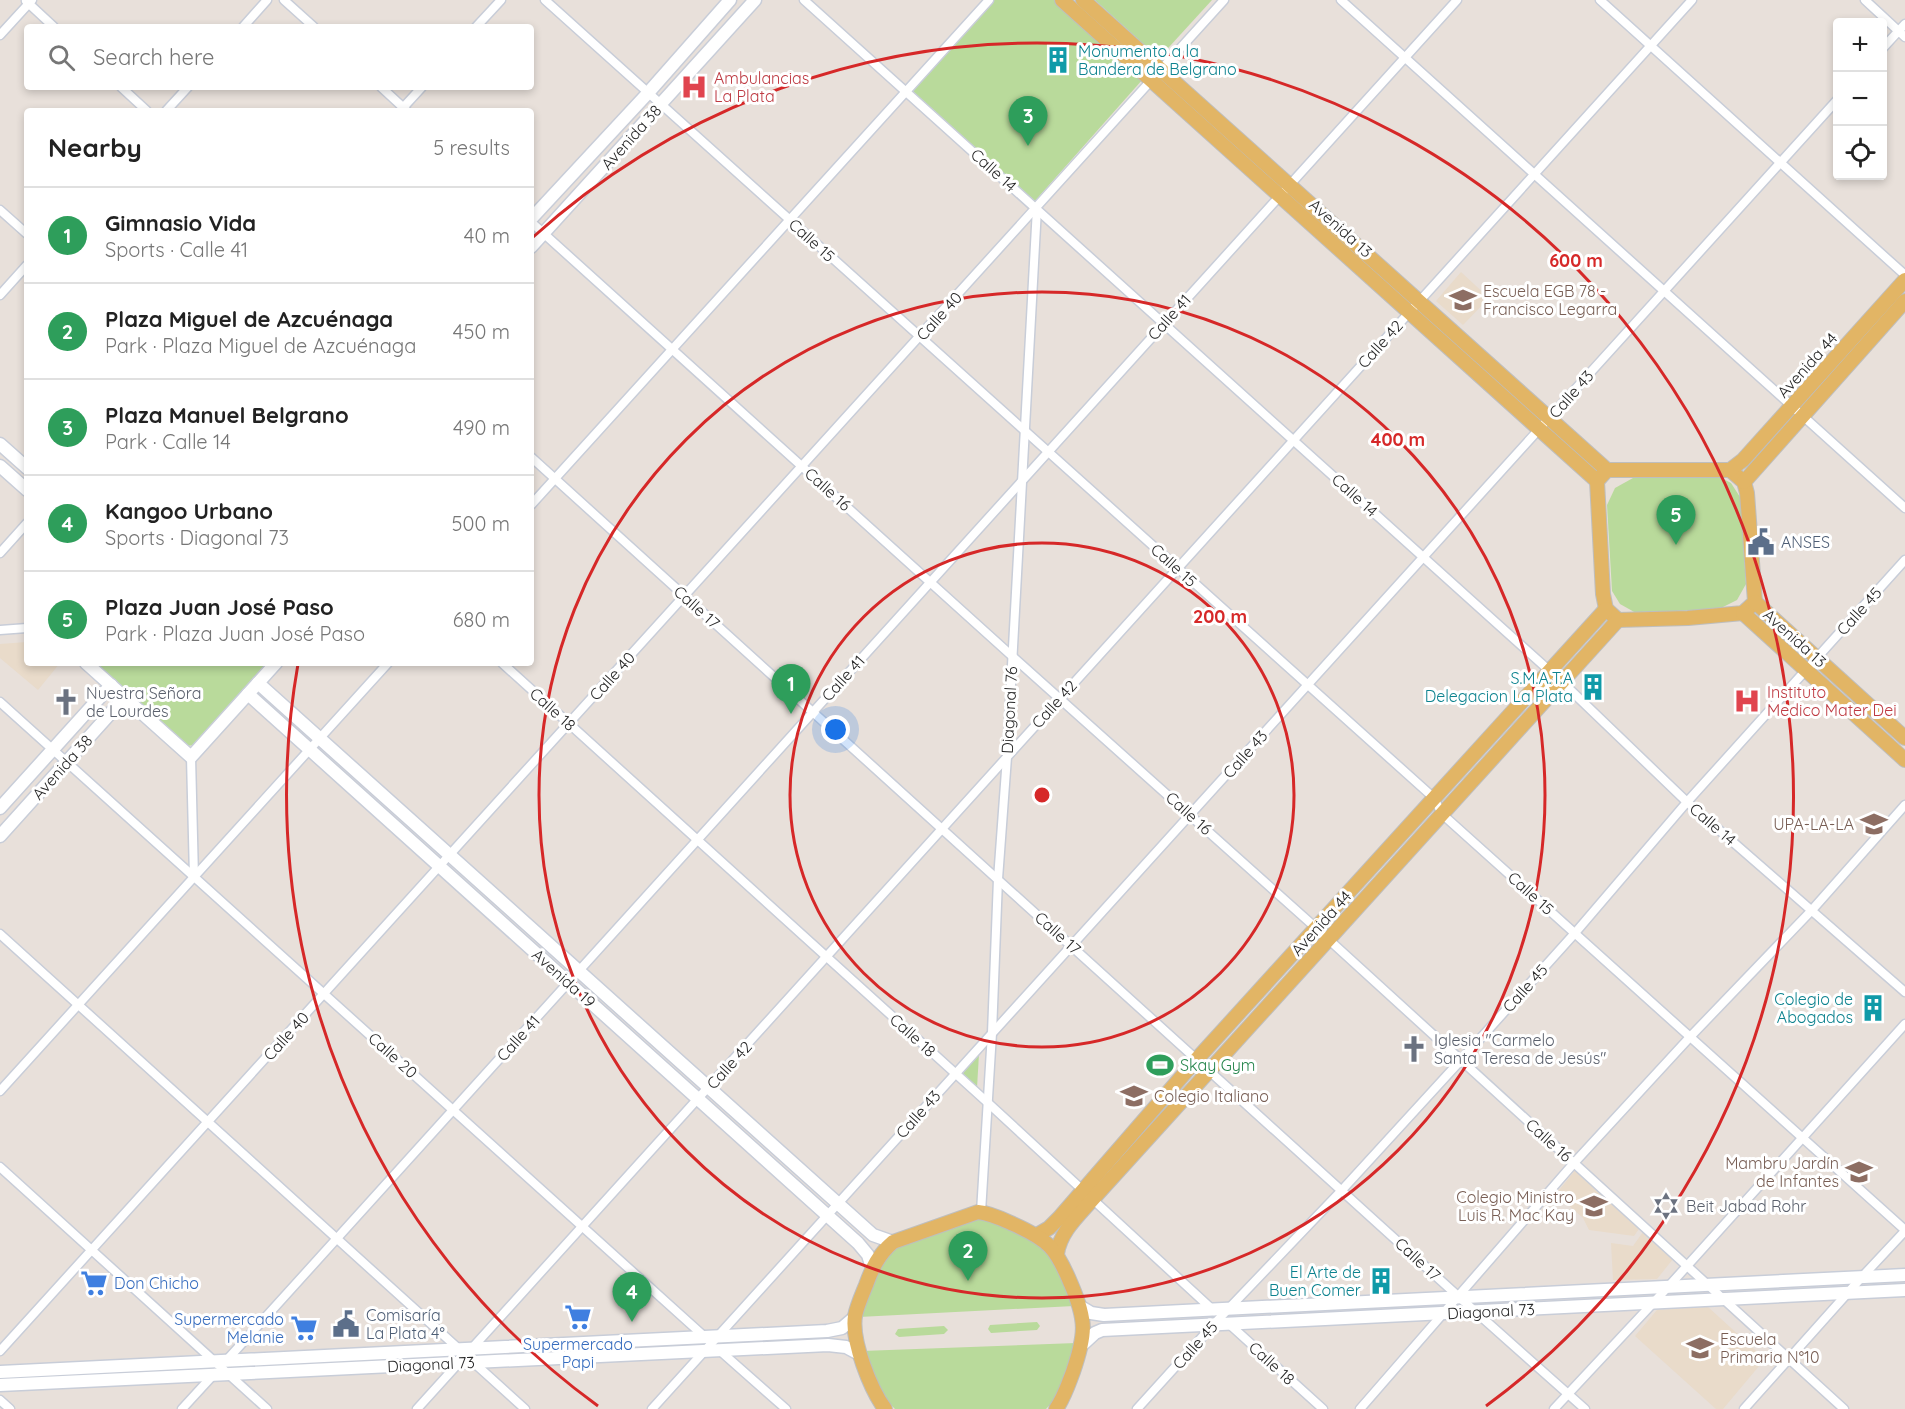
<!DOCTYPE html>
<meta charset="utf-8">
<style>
:root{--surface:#fff;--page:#f6f6f6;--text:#222;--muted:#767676;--line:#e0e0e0;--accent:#111827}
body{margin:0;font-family:Quicksand,sans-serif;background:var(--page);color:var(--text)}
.controls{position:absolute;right:18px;top:18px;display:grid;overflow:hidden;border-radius:6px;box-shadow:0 3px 9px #0003}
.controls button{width:54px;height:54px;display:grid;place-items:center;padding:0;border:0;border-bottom:2px solid var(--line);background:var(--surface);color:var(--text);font:30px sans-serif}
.you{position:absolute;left:836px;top:730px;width:21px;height:21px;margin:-15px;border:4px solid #fff;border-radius:50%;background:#1a73e8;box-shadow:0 0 0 9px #1a73e833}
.badge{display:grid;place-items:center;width:39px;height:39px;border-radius:50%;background:var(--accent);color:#fff;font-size:20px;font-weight:700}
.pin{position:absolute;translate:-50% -50px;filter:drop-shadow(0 2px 3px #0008)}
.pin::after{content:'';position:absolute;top:32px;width:21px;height:18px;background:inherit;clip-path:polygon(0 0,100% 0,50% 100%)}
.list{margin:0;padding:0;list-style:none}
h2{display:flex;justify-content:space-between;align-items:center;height:78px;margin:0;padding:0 24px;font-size:26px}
h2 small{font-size:20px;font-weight:400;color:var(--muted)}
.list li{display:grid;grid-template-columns:39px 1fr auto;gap:18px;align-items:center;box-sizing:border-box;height:96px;padding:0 24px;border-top:2px solid var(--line)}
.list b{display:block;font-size:22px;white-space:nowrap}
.list p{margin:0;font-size:20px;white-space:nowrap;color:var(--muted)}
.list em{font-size:20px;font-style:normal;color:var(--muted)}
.icon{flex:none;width:33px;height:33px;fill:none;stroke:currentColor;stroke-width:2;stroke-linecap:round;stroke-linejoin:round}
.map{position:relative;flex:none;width:1905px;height:1409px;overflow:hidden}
.search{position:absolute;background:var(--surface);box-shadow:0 3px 9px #0003;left:24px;top:24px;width:510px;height:66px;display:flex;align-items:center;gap:15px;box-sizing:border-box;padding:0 21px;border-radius:6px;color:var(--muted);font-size:22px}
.panel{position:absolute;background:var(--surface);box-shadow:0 3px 9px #0003;left:24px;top:108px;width:510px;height:558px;border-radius:6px}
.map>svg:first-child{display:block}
.education{fill:#e9dbca}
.green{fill:#b9da9b}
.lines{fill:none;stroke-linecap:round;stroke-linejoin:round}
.street-casing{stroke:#c8cdd8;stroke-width:11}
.secondary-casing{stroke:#c8cdd8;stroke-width:15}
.primary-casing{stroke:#bebebe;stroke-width:16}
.street{stroke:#fff;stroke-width:8}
.secondary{stroke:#fff;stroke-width:12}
.primary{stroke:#e2b565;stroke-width:14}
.ring{fill:none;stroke:#d62828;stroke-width:3}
.labels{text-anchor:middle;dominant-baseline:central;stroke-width:6;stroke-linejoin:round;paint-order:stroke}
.culture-label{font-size:16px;fill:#0d838f;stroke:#fff;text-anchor:end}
.health-label{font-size:16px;fill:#be3a42;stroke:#fff;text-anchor:start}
.street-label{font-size:16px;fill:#272727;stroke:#fff}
.education-label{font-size:16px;fill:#785e54;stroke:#fff;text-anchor:start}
.service-label{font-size:16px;fill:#4e5e75;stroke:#fff;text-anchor:start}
.worship-label{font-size:16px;fill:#5b616d;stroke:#fff;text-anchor:start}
.leisure-label{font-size:16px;fill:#27864d;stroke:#fff;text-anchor:start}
.shop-label{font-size:16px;fill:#366cbe;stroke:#fff;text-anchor:start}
.centre{fill:#d62828;stroke:#fff;stroke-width:3}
.ring-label{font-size:18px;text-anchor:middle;font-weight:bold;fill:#d62828;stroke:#fff;stroke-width:6;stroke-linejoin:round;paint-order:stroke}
</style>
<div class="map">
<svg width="1905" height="1409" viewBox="0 0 1905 1409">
<rect width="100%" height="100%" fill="#e8e0da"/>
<!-- education -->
<g class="education">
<path d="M1461,272L1489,298L1463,325L1436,301Z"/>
<path d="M27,642V663H60L38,690L0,658V644Z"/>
<path d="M1577,1168L1641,1226L1634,1236L1589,1230L1583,1218L1556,1194Z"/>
<path d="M1643,1232L1673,1259L1657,1279L1613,1280L1611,1243L1633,1246Z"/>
<path d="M1708,1307L1765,1359L1723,1409H1716L1635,1336L1657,1310Z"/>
</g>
<!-- green -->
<g class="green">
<path d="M994,0H1055L1143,79L1034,202L911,91Z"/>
<path d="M1095,0H1212L1159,58Z"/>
<path d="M1712,473L1731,483L1740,497L1746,584L1737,600L1719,609L1636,613L1620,604L1612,591L1607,505L1615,488L1633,478Z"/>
<path d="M95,663H268L195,745L186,746Z"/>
<path d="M979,1054L977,1088L961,1073Z"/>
<path d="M972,1219H987L1038,1241L1049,1250L1074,1306L859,1317L882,1257L895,1247Z"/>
<path d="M1037,1322L1040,1326L1037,1330L991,1333L988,1329L990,1325Z"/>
<path d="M944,1326L948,1330L944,1334L899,1337L895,1334L898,1329Z"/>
<path d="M1076,1343L1055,1399L1046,1409H895L887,1401L862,1351Z"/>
</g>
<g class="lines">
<defs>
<g id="street">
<path d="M284,0L314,27"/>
<path d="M545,0L1434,798L1442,814L1905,1230"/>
<path d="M804,0L1562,682L1687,802L1905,992"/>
<path d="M1341,0L1905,508"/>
<path d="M1600,0L1905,275"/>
<path d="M1865,0L1905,37"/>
<path d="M26,1L54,27"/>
<path d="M243,27L267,0"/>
<path d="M476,27L501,0"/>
<path d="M0,35L32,0"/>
<path d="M1882,49L1905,24"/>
<path d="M121,87L147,111"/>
<path d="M381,87L407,111"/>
<path d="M166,111L188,87"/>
<path d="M400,111L422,87"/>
<path d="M0,210L27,234"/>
<path d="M531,222L1012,656L1316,928L1844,1409"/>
<path d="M0,295L27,265"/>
<path d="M531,457L1459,1297L1585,1409"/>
<path d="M531,505L989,0"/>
<path d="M0,553L27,523"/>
<path d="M0,630L27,628"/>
<path d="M502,663L987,1102L1214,1311"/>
<path d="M0,702L706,1338"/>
<path d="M191,757L194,877"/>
<path d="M0,934L460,1350"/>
<path d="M0,1091L388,663"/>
<path d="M0,1167L267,1409"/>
<path d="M981,1212L992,1033L998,879L1007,757L1037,208"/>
<path d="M1228,1323L1323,1409"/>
<path d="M718,1349L786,1409"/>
<path d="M0,1351L1224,0"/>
<path d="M226,1361L1457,0"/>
<path d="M472,1361L525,1409"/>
<path d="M0,1400L10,1409"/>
<path d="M182,1409L215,1373"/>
<path d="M417,1409L1692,0"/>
<path d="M652,1409L1838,99"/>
<path d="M1137,1409L1214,1324L1342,1190L1461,1060L1575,933L1687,802L1905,560"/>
<path d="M1360,1409L1574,1163L1690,1037L1812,910L1905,805"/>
<path d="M1554,1409L1668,1287L1905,1024"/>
<path d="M1744,1409L1861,1278L1905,1231"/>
</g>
<g id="secondary">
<path d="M531,219L648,93L730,0"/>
<path d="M531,247L755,0"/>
<path d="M0,444L27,468"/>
<path d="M0,466L27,490"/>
<path d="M86,663L191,757L276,663"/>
<path d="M258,683L873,1235L893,1242"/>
<path d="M248,694L858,1243L868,1255L872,1268"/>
<path d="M0,808L111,685"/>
<path d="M0,836L125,697"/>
<path d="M1081,1307L1091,1313L1104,1315L1905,1275"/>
<path d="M1082,1345L1095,1333L1102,1330L1905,1290"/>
<path d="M0,1372L827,1331L842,1328L855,1317"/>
<path d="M0,1385L828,1345L846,1347L859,1354"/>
</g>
<g id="primary">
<path d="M1062,0L1597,481"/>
<path d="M1083,0L1607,470"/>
<path d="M1607,470H1730L1744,482L1747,493L1755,602L1743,613L1688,618L1618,620L1606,609L1603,594L1597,481Z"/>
<path d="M1730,470L1743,460L1905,280"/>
<path d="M1744,482L1905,301"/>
<path d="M1755,602L1905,738"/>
<path d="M1743,613L1905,760"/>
<path d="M1037,1235L1049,1228L1059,1218L1197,1059L1606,609"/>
<path d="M1057,1254C1060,1232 1078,1216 1092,1200L1618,620"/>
<path d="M885,1409C871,1390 851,1341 855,1316C857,1306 862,1295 866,1285C872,1268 879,1254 893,1242L978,1212C990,1213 1002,1219 1013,1224C1049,1240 1056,1248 1071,1284C1087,1321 1086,1334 1073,1372C1068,1385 1064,1398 1056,1409"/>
</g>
</defs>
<!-- street casing -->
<use href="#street" class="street-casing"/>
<!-- secondary casing -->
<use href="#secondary" class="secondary-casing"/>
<!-- primary casing -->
<use href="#primary" class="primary-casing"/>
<!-- street -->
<use href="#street" class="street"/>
<!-- secondary -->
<use href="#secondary" class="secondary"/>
<!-- primary -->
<use href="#primary" class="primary"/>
</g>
<!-- distance rings -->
<g class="ring">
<circle cx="1042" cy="795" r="252"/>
<circle cx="1042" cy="795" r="503"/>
<path d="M598 1406A755 755 0 0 1 298 664M532 238A755 755 0 1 1 1486 1406"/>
</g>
<!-- icons -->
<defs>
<symbol id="building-bare" viewBox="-9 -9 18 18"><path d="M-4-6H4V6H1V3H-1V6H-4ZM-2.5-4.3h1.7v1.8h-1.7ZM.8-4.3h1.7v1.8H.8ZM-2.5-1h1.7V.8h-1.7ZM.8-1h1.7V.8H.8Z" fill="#0f9aa8" stroke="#fff" stroke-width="2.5" paint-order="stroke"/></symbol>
<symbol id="hospital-bare" viewBox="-9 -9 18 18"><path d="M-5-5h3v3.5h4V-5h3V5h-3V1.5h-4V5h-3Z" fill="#e0444e" stroke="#fff" stroke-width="2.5" paint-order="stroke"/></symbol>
<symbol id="school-bare" viewBox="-9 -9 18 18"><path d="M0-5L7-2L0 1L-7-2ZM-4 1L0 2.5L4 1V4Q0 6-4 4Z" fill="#8d6e63" stroke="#fff" stroke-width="2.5" paint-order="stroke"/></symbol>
<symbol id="civic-bare" viewBox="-9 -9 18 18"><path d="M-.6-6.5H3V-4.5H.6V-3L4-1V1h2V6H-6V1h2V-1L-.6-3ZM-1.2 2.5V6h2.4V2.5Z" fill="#5c6f8a" stroke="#fff" stroke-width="2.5" paint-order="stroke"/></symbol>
<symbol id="church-bare" viewBox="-9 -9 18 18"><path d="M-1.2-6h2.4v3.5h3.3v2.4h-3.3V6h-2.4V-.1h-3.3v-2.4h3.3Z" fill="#6b7280" stroke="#fff" stroke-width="2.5" paint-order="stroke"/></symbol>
<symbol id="stadium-bare" viewBox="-9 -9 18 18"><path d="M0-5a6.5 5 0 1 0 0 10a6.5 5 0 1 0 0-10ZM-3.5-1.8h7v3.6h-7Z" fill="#2e9e5b" stroke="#fff" stroke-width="2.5" paint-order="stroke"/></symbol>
<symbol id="synagogue-bare" viewBox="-9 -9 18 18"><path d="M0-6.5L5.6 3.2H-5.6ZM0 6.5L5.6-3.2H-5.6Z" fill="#6b7280" stroke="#fff" stroke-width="2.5" paint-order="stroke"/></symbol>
<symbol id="supermarket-bare" viewBox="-9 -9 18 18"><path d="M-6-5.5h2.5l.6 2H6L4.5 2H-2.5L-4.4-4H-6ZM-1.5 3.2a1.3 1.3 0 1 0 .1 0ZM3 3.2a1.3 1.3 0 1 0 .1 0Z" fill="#3f7fe0" stroke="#fff" stroke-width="2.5" paint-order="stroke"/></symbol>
</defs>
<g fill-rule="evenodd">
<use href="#building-bare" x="1039" y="41" width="38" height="38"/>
<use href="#hospital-bare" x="675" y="68" width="38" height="38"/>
<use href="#school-bare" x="1444" y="281" width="38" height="38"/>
<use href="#civic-bare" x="1742" y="523" width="38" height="38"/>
<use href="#building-bare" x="1574" y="668" width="38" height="38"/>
<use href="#hospital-bare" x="1728" y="682" width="38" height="38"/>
<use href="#church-bare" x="47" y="683" width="38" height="38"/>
<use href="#school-bare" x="1855" y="805" width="38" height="38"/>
<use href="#building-bare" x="1854" y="989" width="38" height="38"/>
<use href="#church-bare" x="1395" y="1030" width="38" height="38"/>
<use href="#stadium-bare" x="1141" y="1046" width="38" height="38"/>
<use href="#school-bare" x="1115" y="1077" width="38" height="38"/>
<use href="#school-bare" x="1840" y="1153" width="38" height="38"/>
<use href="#school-bare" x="1575" y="1187" width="38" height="38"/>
<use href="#synagogue-bare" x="1647" y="1187" width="38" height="38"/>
<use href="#building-bare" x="1362" y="1262" width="38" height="38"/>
<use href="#supermarket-bare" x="75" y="1264" width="38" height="38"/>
<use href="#supermarket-bare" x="559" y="1298" width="38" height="38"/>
<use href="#civic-bare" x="327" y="1305" width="38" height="38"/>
<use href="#supermarket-bare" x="285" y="1309" width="38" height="38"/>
<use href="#school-bare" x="1681" y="1329" width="38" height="38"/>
</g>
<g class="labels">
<!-- culture labels -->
<g class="culture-label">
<text x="1078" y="51" text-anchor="start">Monumento a la<tspan x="1078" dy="18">Bandera de Belgrano</tspan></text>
<text x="1573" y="678">S.M.A.T.A<tspan x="1573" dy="18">Delegacion La Plata</tspan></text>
<text x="1853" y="999">Colegio de<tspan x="1853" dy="18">Abogados</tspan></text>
<text x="1361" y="1272">El Arte de<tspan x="1361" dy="18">Buen Comer</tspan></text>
</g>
<!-- health labels -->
<g class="health-label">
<text x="714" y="78">Ambulancias<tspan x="714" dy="18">La Plata</tspan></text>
<text x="1767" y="692">Instituto<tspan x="1767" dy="18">Medico Mater Dei</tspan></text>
</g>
<!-- street labels -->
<g class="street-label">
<text transform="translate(631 137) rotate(-48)">Avenida 38</text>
<text transform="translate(994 170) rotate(42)">Calle 14</text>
<text transform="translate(1341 228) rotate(42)">Avenida 13</text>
<text transform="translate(812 240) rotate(42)">Calle 15</text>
<text transform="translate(939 316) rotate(-48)">Calle 40</text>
<text transform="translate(1169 317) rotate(-48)">Calle 41</text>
<text transform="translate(1380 344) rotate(-48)">Calle 42</text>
<text transform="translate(1807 365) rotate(-48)">Avenida 44</text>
<text transform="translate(1571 394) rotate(-48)">Calle 43</text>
<text transform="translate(828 489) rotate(42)">Calle 16</text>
<text transform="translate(1355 495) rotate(42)">Calle 14</text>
<text transform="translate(1174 565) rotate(42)">Calle 15</text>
<text transform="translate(697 607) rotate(42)">Calle 17</text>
<text transform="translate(1859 611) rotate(-48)">Calle 45</text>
<text transform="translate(1795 638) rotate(42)">Avenida 13</text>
<text transform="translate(612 676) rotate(-48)">Calle 40</text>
<text transform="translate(843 678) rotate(-48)">Calle 41</text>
<text transform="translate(1054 704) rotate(-48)">Calle 42</text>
<text transform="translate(553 709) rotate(42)">Calle 18</text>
<text transform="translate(1009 710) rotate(-87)">Diagonal 76</text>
<text transform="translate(1245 754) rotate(-48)">Calle 43</text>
<text transform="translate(62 767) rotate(-48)">Avenida 38</text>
<text transform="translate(1189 813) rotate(42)">Calle 16</text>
<text transform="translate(1713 824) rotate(41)">Calle 14</text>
<text transform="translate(1531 893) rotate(42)">Calle 15</text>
<text transform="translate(1321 923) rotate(-48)">Avenida 44</text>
<text transform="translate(1058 933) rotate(42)">Calle 17</text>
<text transform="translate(564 978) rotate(42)">Avenida 19</text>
<text transform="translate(1525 988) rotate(-48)">Calle 45</text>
<text transform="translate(913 1035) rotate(42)">Calle 18</text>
<text transform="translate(286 1036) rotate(-48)">Calle 40</text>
<text transform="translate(518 1038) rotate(-48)">Calle 41</text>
<text transform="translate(393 1055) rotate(42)">Calle 20</text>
<text transform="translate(729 1065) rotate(-48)">Calle 42</text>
<text transform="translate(918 1114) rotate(-48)">Calle 43</text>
<text transform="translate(1549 1140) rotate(42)">Calle 16</text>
<text transform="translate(1418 1259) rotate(43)">Calle 17</text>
<text transform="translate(1491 1311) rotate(-3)">Diagonal 73</text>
<text transform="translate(1195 1345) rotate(-48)">Calle 45</text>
<text transform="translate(1272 1363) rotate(42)">Calle 18</text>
<text transform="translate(431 1364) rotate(-3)">Diagonal 73</text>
</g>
<!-- education labels -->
<g class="education-label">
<text x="1483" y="291">Escuela EGB 78 -<tspan x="1483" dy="18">Francisco Legarra</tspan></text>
<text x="1854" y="824" text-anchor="end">UPA-LA-LA</text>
<text x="1154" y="1096">Colegio Italiano</text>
<text x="1839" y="1163" text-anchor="end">Mambru Jardín<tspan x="1839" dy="18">de Infantes</tspan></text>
<text x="1574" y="1197" text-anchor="end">Colegio Ministro<tspan x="1574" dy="18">Luis R. Mac Kay</tspan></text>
<text x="1720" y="1339">Escuela<tspan x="1720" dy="18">Primaria N°10</tspan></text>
</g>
<!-- service labels -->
<g class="service-label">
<text x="1781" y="542">ANSES</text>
<text x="366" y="1315">Comisaría<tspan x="366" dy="18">La Plata 4°</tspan></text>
</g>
<!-- worship labels -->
<g class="worship-label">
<text x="86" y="693">Nuestra Señora<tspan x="86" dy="18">de Lourdes</tspan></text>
<text x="1434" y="1040">Iglesia "Carmelo<tspan x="1434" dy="18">Santa Teresa de Jesús"</tspan></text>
<text x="1686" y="1206">Beit Jabad Rohr</text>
</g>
<!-- leisure labels -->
<g class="leisure-label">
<text x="1180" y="1065">Skay Gym</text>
</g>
<!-- shop labels -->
<g class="shop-label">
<text x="114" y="1283">Don Chicho</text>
<text x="284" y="1319" text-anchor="end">Supermercado<tspan x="284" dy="18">Melanie</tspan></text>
<text x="578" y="1344" text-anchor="middle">Supermercado<tspan x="578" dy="18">Papi</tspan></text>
</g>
</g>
<circle cx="1042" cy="795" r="9" class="centre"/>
<g class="ring-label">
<text x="1576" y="267">600 m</text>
<text x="1398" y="446">400 m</text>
<text x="1220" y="623">200 m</text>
</g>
</svg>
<div class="controls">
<button>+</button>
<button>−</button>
<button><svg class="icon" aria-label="locate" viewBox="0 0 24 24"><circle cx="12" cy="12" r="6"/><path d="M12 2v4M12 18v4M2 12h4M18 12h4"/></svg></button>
</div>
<div class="you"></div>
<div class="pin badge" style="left:791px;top:714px;background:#2e9e5b">1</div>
<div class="pin badge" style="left:968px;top:1281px;background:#2e9e5b">2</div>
<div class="pin badge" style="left:1028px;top:146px;background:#2e9e5b">3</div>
<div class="pin badge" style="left:632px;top:1322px;background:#2e9e5b">4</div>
<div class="pin badge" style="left:1676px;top:545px;background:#2e9e5b">5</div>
<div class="search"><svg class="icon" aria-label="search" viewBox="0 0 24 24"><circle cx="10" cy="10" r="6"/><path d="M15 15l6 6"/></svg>Search here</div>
<section class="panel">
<h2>Nearby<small>5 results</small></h2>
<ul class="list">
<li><span class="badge" style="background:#2e9e5b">1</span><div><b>Gimnasio Vida</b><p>Sports · Calle 41</p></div><em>40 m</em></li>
<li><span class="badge" style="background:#2e9e5b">2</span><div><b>Plaza Miguel de Azcuénaga</b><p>Park · Plaza Miguel de Azcuénaga</p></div><em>450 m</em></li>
<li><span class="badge" style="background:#2e9e5b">3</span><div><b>Plaza Manuel Belgrano</b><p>Park · Calle 14</p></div><em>490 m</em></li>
<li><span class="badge" style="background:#2e9e5b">4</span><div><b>Kangoo Urbano</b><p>Sports · Diagonal 73</p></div><em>500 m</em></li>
<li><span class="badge" style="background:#2e9e5b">5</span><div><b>Plaza Juan José Paso</b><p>Park · Plaza Juan José Paso</p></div><em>680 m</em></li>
</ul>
</section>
</div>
